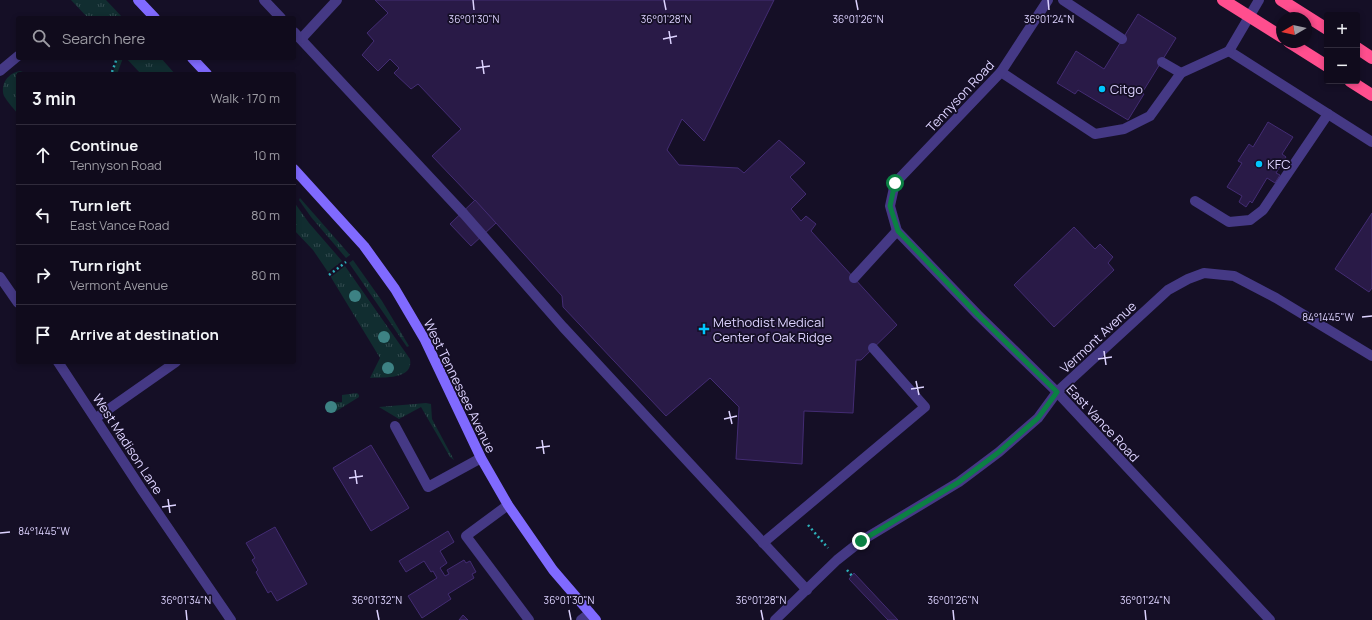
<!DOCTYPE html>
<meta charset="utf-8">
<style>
:root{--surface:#100b1c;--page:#191425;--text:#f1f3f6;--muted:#9c9ba3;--line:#302b3b}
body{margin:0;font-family:Manrope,sans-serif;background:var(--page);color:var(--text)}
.controls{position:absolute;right:12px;top:12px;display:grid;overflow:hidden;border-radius:4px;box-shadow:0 2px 6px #0003}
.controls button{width:36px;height:36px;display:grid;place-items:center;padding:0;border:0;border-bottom:1px solid var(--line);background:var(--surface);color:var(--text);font:20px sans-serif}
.compass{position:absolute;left:1276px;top:12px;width:36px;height:36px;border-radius:50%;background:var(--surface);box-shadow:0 2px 6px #0003;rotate:261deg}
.stop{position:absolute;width:12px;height:12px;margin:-9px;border:3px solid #0b8043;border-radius:50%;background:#fff}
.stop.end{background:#0b8043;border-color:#fff;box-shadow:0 1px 4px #0008}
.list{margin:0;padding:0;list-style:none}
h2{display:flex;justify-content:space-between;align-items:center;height:52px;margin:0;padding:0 16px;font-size:17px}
h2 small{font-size:13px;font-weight:400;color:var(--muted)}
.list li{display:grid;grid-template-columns:26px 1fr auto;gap:12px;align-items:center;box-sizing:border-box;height:60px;padding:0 16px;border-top:1px solid var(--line)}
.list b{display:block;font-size:15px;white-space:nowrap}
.list p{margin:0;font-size:13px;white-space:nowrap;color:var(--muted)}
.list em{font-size:13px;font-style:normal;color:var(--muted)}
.icon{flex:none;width:22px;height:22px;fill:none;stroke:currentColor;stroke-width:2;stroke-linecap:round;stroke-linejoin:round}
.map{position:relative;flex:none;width:1372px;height:620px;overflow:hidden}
.search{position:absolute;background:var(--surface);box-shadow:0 2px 6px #0003;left:16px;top:16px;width:280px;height:44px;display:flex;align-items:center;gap:10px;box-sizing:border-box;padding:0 14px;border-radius:4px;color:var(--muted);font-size:15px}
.panel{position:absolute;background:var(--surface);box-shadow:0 2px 6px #0003;left:16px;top:72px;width:280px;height:292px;border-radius:4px}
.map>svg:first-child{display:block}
.grass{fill:url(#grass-tufts)}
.building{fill:#291a47;stroke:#432c73}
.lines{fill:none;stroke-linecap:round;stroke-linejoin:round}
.path{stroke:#2db0b9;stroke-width:2.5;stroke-dasharray:2 3;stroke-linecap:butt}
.lane{stroke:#453985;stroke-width:10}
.street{stroke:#453985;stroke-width:10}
.secondary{stroke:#806aff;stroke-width:10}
.highway{stroke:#ff4e8e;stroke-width:12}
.tree{fill:#3d8284}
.route{stroke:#0b8043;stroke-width:5}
.ticks{fill:none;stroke:#ddd3ff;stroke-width:1.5}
.poi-dot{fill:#00c6fe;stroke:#150f26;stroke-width:1.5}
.labels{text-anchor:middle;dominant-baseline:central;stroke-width:3.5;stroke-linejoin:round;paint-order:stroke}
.poi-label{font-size:13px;fill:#ddd3ff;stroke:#150f26;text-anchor:start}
.street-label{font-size:13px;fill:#ddd3ff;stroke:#150f26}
.ticks-label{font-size:10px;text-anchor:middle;fill:#ddd3ff;stroke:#150f26;stroke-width:3.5;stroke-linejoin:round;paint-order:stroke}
</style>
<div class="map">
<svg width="1372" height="620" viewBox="0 0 1372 620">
<defs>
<pattern id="grass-tufts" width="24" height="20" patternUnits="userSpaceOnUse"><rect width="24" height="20" fill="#112d30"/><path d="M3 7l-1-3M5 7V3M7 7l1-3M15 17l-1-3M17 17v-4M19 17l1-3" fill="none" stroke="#334b4f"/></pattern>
</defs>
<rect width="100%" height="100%" fill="#150f26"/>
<!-- grass -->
<g class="grass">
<path d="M71,0H106L123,18H88Z"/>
<path d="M118,58H123L117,74H114V70Z"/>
<path d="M126,58H161L175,74H141Z"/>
<path d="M20,71L29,74H18V114C14,109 8,103 4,96C0,84 8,73 20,71Z"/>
<path d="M300,198L350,255L346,258L311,217L299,200Z"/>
<path d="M294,202L309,223L342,261L328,272L313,250L294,230Z"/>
<path d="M353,260L382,301L409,346L407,347L349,263Z"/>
<path d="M345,266L410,359C414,380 383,377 370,378L380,358L332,279L331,277Z"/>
<path d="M357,393L359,395V397L335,412L331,413L326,409L327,403L342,402V395Z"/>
<path d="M426,403L431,404L432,419L454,460L450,457L421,407L399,419L379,407Z"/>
</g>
<!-- building -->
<g class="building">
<path d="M375,0H774L704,141L682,119L667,150L679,165L738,168L744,173L779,140L805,163L790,177L806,194L791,209L801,221L806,216L816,224L811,231L897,325L861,360H856L853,413L804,411L802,464L736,459L739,407L710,378L666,416L563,307L562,296L496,223L432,156L461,129L418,84L411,89L394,73L399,68L390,59L378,71L362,55L374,41L367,33L388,13Z"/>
<path d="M1138,14L1176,38L1142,93L1144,94L1128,120L1078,90L1075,94L1057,83L1076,51L1104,69Z"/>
<path d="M1268,122L1293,137L1282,154L1286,157L1276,173L1280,175L1275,183L1267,178L1252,203L1250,201L1246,207L1239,202L1242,196L1227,187L1242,163L1238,161L1249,144L1253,147Z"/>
<path d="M475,200L496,223L471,246L450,224Z"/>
<path d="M1372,213V288L1369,292L1335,269Z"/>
<path d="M1074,227L1095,249L1100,244L1113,257L1108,263L1114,270L1054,327L1014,285Z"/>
<path d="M371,445L409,508L371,531L333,468Z"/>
<path d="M275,527L307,584L277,601L271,591L268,593L256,572L258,570L252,560L255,558L246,543Z"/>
<path d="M448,531L454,542L440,551L447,563L440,568L445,576L449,574L447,570L464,560L466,563L470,561L476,572L472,574L474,578L448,594L451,599L422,618L408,596L437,578L433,571L431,572L424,561L406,572L399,561Z"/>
<path d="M854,573L898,620H888L849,579Z"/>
<path d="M463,615L468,620H459Z"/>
</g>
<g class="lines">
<!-- path -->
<g class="path">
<path d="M112,72L117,58"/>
<path d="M329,275L346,262"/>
<path d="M808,525L828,548"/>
<path d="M847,570L852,576"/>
</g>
<!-- lane -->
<g class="lane">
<path d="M264,0L281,18"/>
<path d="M1063,0L1122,39"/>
<path d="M1259,0L1229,51L1372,142"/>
<path d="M294,32L464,214L563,327L807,590"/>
<path d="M301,39L337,0"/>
<path d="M1162,62L1181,73"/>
<path d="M0,71L18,56"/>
<path d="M1001,72L1095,134L1124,129L1150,116L1181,73L1229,51"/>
<path d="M1195,201L1229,222L1250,220L1263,210L1328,114"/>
<path d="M854,278L897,231"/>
<path d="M96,418L176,362"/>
<path d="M395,426L428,487L481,458"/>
<path d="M508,505L466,536L529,620"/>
<path d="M763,543L925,407L873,348"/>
<path d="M581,620L590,613"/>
</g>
<!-- street -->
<g class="street">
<path d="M1048,0L1001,72L895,183L890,206L897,231L978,315L1057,392L1270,620"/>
<path d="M0,277L18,303"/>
<path d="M58,362L142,490L231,620"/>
<path d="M775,620L837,560L861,541L959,482L999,452L1038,418L1057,392L1168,290L1188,279L1204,273L1234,276L1276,298L1372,356"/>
</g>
<!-- secondary -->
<g class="secondary">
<path d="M138,0L155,18"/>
<path d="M192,58L207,74"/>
<path d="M294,169L364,246L395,289L425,340L481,458L508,505L553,570L596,620"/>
</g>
<!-- highway -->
<g class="highway">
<path d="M1223,0L1282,37"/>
<path d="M1281,0L1327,29"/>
<path d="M1289,42L1327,66"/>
<path d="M1357,48L1372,58"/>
<path d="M1350,81L1372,95"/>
</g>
</g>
<!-- trees -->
<g class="tree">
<circle cx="355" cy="296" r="6"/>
<circle cx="384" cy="337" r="6"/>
<circle cx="388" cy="368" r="6"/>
<circle cx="331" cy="407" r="6"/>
</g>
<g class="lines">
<!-- route -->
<path class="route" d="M861,541L959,482L999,452L1038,418L1057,392L978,315L898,231L890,206L895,183"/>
</g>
<!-- ticks -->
<path class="ticks" d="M473,0L474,10M664,0L666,10M856,0L858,10M1048,0L1049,10M669,31L671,44M663,39L677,36M482,60L484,74M476,68L490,66M1362,317L1372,316M1104,351L1106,365M1098,359L1112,357M916,381L919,395M911,389L924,387M729,411L732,424M724,419L737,416M542,440L544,454M536,448L550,446M355,470L357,484M349,478L363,476M168,499L170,513M162,507L176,505M0,533L10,532M186,610L187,620M377,610L379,620M569,610L571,620M761,610L763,620M953,610L954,620M1145,610L1146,620"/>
<!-- markers -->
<g class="poi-dot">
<circle cx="1102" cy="89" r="4"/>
<circle cx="1259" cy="164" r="4"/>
<path d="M702 323h4v4h4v4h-4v4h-4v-4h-4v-4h4z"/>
</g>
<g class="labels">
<!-- poi labels -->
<g class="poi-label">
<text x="1110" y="89">Citgo</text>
<text x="1267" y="164">KFC</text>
<text x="713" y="322">Methodist Medical<tspan x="713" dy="15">Center of Oak Ridge</tspan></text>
</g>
<!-- street labels -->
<g class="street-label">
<text transform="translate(960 96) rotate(-47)">Tennyson Road</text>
<text transform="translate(1098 337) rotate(-43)">Vermont Avenue</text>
<text transform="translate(460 386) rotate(64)">West Tennessee Avenue</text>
<text transform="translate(1103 423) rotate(47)">East Vance Road</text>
<text transform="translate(128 444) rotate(57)">West Madison Lane</text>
</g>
</g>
<g class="ticks-label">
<text x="474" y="23">36°01'30"N</text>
<text x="666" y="23">36°01'28"N</text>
<text x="858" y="23">36°01'26"N</text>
<text x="1049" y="23">36°01'24"N</text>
<text x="1328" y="321">84°14'45"W</text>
<text x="44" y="535">84°14'45"W</text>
<text x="186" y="604">36°01'34"N</text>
<text x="377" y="604">36°01'32"N</text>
<text x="569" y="604">36°01'30"N</text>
<text x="761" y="604">36°01'28"N</text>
<text x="953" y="604">36°01'26"N</text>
<text x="1145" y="604">36°01'24"N</text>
</g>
</svg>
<div class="controls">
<button>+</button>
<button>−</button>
</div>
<svg class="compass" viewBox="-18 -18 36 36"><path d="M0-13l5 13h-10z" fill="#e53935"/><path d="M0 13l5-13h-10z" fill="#9c9ba3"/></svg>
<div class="stop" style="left:895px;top:183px"></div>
<div class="stop end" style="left:861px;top:541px"></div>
<div class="search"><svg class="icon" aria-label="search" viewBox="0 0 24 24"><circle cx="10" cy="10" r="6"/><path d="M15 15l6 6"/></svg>Search here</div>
<section class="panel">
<h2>3 min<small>Walk · 170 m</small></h2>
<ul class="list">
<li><svg class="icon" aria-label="ahead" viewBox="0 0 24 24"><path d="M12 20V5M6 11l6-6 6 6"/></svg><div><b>Continue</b><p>Tennyson Road</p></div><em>10 m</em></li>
<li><svg class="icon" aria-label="left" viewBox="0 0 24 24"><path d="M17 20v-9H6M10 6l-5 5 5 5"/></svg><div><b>Turn left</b><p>East Vance Road</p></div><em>80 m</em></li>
<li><svg class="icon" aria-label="right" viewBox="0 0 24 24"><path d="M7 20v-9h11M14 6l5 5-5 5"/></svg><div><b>Turn right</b><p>Vermont Avenue</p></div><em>80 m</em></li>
<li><svg class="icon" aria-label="arrive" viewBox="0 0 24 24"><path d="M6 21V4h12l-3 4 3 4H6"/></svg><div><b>Arrive at destination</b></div></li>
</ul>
</section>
</div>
